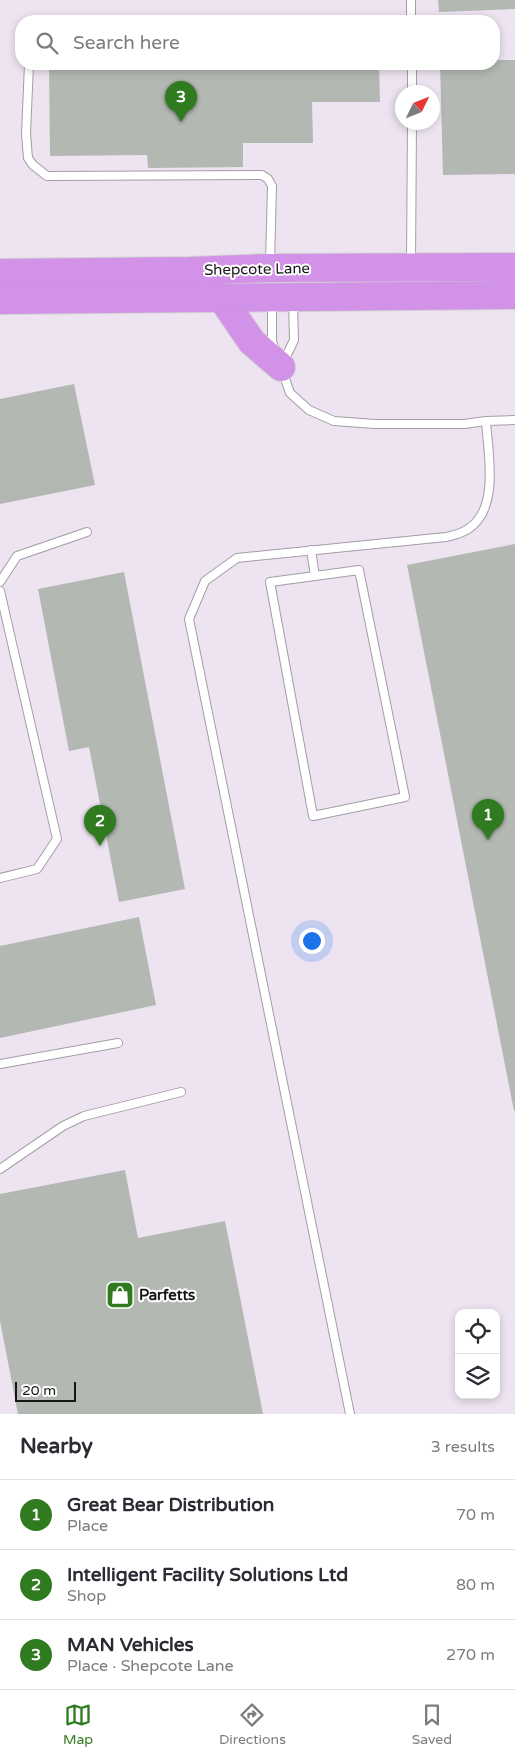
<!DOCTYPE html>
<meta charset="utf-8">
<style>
:root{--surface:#fff;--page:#f7f7f7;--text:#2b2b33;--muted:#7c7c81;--line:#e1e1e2;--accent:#307a20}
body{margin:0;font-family:"Varela Round",sans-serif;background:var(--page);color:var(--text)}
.controls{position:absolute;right:15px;bottom:15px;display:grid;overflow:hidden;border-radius:10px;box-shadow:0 2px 8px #0003}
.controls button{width:45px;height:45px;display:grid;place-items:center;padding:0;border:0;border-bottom:1px solid var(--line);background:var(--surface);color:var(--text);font:25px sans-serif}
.compass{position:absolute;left:395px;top:85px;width:45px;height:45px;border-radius:50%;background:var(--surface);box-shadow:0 2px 8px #0003;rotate:47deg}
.scale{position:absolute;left:15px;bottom:12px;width:61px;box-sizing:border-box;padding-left:5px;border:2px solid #171517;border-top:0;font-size:14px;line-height:18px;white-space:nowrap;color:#171517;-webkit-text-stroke:4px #fff;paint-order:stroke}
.you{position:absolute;left:311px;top:940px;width:18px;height:18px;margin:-12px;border:4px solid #fff;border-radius:50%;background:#1a73e8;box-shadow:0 0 0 8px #1a73e833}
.badge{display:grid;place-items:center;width:32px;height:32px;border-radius:50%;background:var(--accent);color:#fff;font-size:16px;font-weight:700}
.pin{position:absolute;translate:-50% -41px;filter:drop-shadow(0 1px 2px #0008)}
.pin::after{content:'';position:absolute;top:26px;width:18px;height:15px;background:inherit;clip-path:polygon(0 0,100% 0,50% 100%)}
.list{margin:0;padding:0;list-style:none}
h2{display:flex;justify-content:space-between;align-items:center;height:65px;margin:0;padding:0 20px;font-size:21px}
h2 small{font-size:16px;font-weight:400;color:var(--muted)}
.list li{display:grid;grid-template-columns:32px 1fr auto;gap:15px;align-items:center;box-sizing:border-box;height:70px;padding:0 20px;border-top:1px solid var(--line)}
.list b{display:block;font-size:19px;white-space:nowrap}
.list p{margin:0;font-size:16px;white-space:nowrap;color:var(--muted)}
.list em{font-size:16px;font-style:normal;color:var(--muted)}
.icon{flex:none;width:28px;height:28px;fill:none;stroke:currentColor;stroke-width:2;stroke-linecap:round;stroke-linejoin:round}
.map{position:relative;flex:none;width:515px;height:1414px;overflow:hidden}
.search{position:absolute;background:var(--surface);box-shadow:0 2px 8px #0003;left:15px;right:15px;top:15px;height:55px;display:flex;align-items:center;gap:12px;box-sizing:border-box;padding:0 18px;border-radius:20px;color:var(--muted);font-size:19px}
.sheet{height:275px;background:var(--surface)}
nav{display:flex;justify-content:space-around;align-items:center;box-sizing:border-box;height:70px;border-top:1px solid var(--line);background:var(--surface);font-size:14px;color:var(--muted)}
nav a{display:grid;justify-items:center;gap:2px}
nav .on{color:var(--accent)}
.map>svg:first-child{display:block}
.built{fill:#ede3f1;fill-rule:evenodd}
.building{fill:#b3b9b2}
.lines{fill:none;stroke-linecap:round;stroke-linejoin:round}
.lane-casing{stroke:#a39ea5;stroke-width:10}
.highway-casing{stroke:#d1d0d1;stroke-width:30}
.lane{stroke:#fff;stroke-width:8}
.highway{stroke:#d192e7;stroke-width:28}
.labels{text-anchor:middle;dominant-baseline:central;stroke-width:4;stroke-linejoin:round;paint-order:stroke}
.street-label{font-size:15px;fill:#171517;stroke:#fff}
.poi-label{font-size:15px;font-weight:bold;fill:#171517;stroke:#fff;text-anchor:start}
</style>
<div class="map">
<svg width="515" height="1414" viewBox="0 0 515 1414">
<rect width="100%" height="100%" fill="#f7f1fa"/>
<!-- built -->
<path class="built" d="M0,0H515V1414H0ZM21,21H494V64H21ZM402,92H432V122H402ZM459,1313H496V1395H459Z"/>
<!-- building -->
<g class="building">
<path d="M438,0H515V9L439,12Z"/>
<path d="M494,60H515V174L443,175L440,64H494Z"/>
<path d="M49,64H379L380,102H312L313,143H243V167L148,168L147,155L50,156Z"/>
<path d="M74,384L95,485L0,504V399Z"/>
<path d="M515,544V1111H514L407,565Z"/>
<path d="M124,572L185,889L119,902L89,747L69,751L38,589Z"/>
<path d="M139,917L156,1005L0,1038V946Z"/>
<path d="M125,1170L138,1238L225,1221L263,1414H18L0,1321V1194Z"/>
</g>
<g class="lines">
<defs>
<g id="lane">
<path d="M411,0V21"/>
<path d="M29,64L26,134L28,158L33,165L47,176L262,175L268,179L272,186L270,263"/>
<path d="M412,64V92"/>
<path d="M411,263L412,122"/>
<path d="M272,302V341L275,350"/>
<path d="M283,363L294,340L293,302"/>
<path d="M282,370L290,393L309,410L334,421L375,424H464L486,421L515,420"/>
<path d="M311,550L315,576L359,570L405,797L313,816L270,582L315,576"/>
<path d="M0,582L17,556L87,532"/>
<path d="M0,591L57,839L37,869L0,878"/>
<path d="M0,1064L118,1043"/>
<path d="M0,1169L63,1126L84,1116L181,1092"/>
<path d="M350,1414L189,619L205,581L237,558L446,537C454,535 461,534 468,529C500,509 488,453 486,421"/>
</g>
<g id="highway">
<path d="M0,273L190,271L270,268L515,267"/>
<path d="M221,297L252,342L281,367"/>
<path d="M0,300L515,295"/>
</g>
</defs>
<!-- lane casing -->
<use href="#lane" class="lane-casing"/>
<!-- highway casing -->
<use href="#highway" class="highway-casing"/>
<!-- lane -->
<use href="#lane" class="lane"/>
<!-- highway -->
<use href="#highway" class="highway"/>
</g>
<!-- icons -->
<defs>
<symbol id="shop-square" viewBox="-11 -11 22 22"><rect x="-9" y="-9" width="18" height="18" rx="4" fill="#307a20" stroke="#fff"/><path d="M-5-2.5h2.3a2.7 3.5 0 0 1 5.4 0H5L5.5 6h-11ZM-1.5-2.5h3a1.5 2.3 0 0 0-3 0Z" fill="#fff"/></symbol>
</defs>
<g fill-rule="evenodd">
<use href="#shop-square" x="104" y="1279" width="32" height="32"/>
</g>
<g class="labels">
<!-- street labels -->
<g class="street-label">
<text transform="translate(257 269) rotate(-1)">Shepcote Lane</text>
</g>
<!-- poi labels -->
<g class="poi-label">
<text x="139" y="1295">Parfetts</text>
</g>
</g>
</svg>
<div class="controls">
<button><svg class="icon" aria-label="locate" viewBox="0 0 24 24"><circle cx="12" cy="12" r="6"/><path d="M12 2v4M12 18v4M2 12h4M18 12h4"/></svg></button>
<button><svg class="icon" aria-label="layers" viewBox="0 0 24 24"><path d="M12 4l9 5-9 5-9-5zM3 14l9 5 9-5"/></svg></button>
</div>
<svg class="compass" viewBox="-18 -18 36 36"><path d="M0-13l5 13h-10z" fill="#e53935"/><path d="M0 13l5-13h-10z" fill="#7c7c81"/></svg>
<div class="scale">20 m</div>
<div class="you"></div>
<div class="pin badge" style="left:488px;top:840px">1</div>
<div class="pin badge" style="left:100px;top:846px">2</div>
<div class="pin badge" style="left:181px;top:122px">3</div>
<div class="search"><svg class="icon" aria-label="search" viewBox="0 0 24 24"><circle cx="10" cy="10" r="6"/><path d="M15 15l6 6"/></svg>Search here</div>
</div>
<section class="sheet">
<h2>Nearby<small>3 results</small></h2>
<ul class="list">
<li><span class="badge">1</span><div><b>Great Bear Distribution</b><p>Place</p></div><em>70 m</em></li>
<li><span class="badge">2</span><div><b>Intelligent Facility Solutions Ltd</b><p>Shop</p></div><em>80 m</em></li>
<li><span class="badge">3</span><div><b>MAN Vehicles</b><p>Place · Shepcote Lane</p></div><em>270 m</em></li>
</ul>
</section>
<nav>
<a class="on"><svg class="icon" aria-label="map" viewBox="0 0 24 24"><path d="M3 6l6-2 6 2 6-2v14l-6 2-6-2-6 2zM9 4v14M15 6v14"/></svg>Map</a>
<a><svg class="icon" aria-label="directions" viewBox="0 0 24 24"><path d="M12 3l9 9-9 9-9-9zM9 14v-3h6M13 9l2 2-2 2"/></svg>Directions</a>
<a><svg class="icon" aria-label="saved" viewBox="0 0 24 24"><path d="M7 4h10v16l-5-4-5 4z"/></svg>Saved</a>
</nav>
